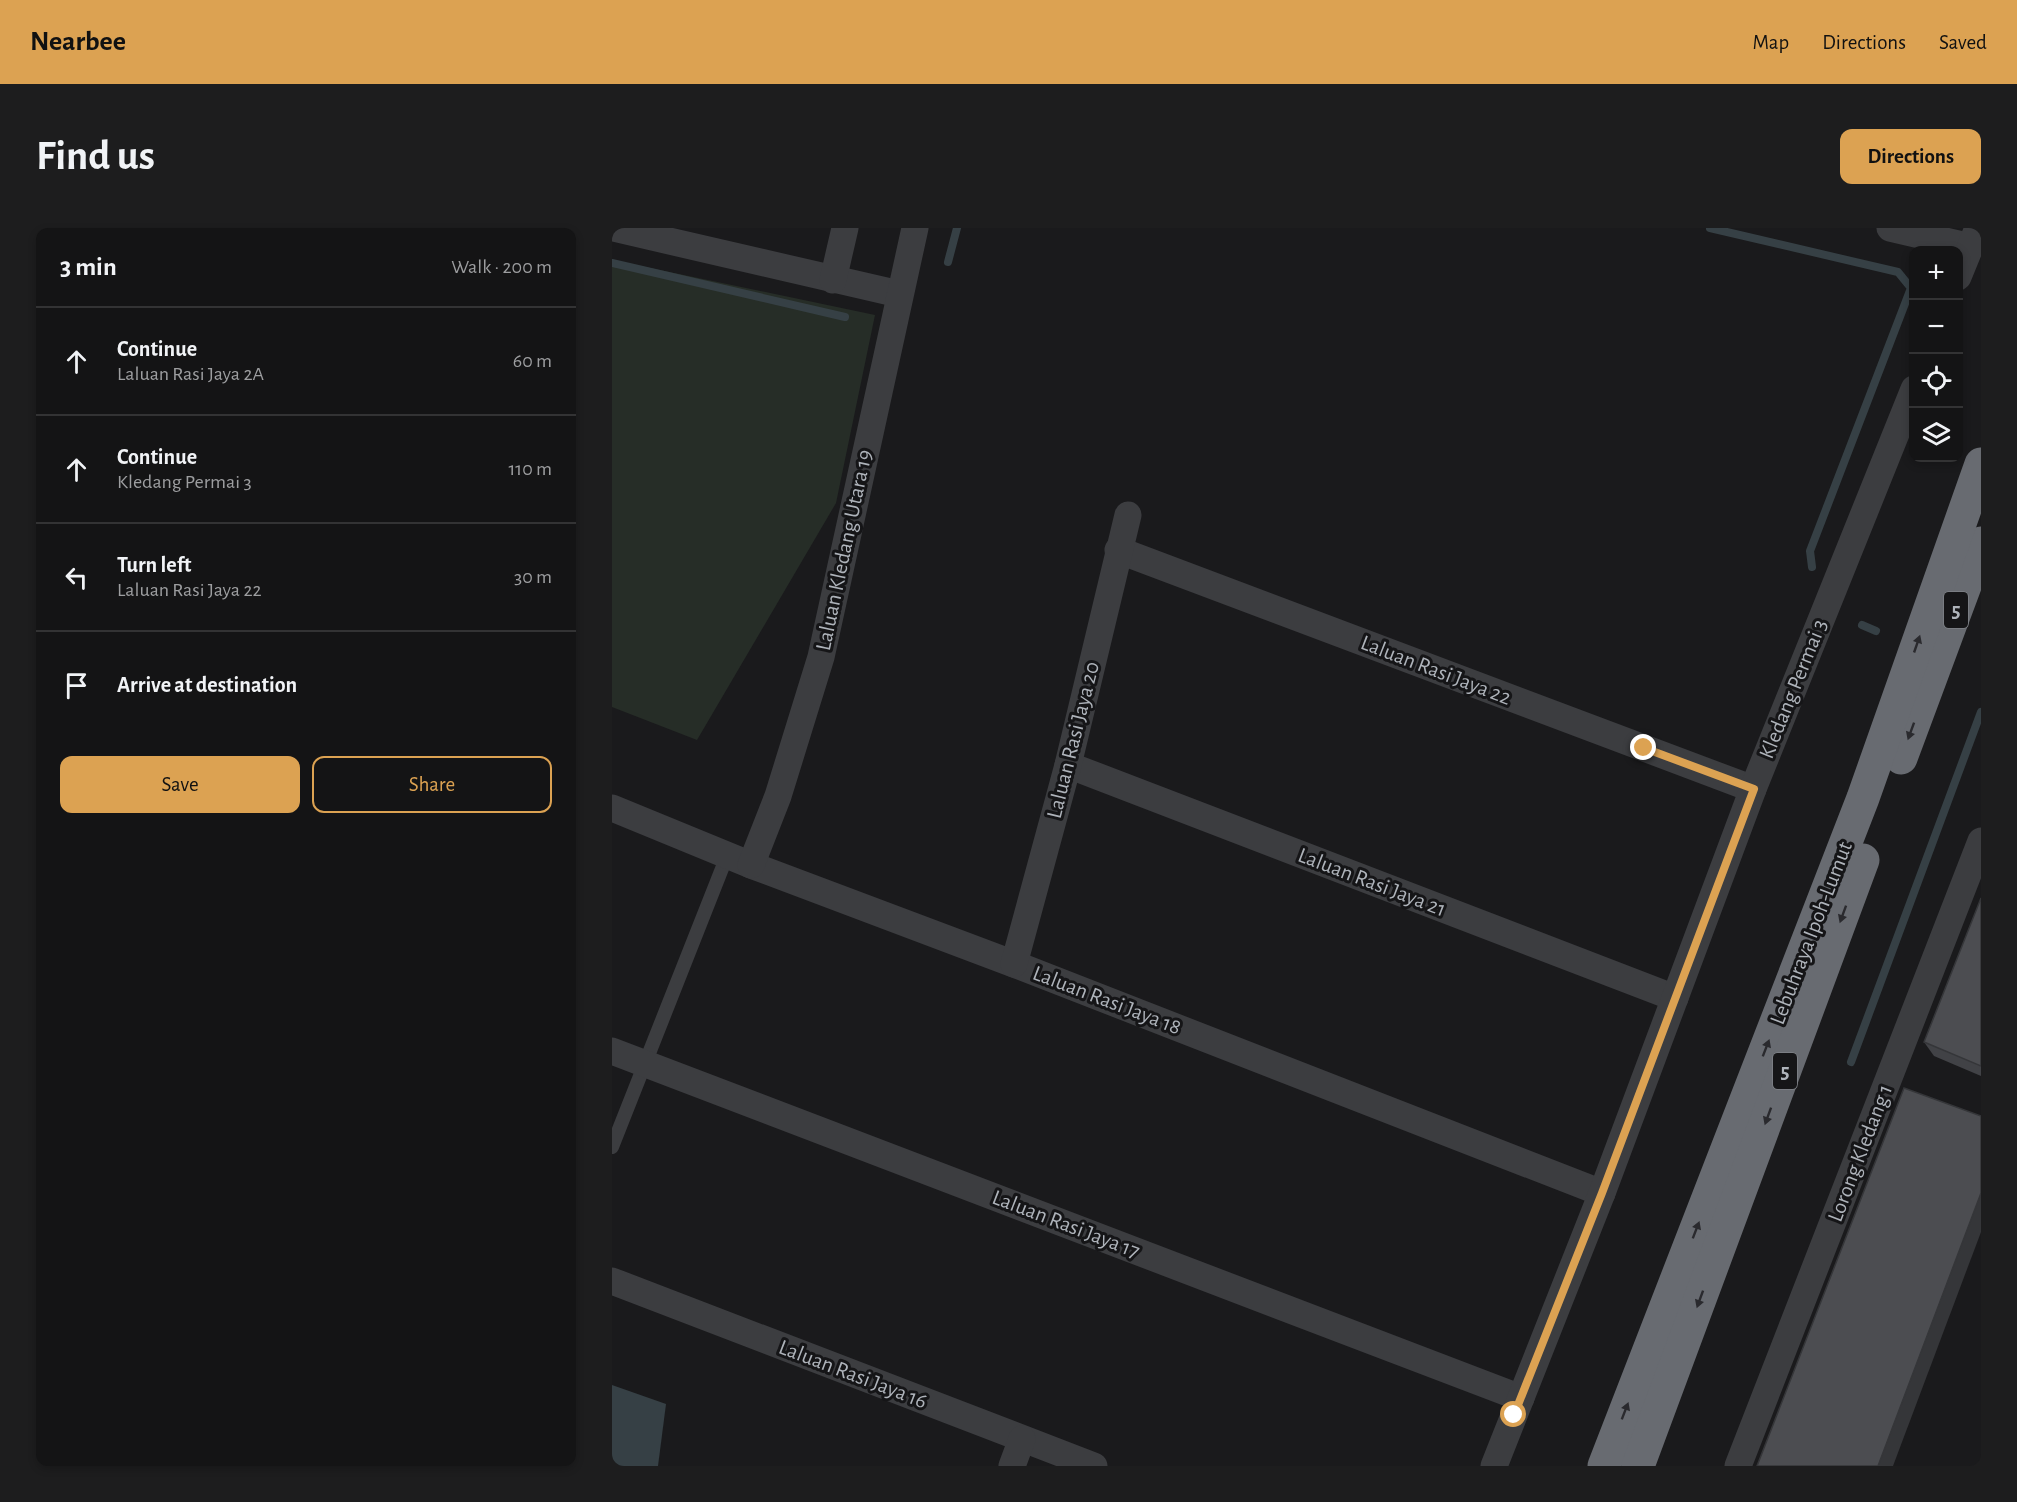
<!DOCTYPE html>
<meta charset="utf-8">
<style>
:root{--surface:#141415;--page:#1d1d1e;--text:#f1f3f6;--muted:#9d9ea0;--line:#333334;--accent:#dca252}
body{margin:0;font-family:"Alegreya Sans",sans-serif;background:var(--page);color:var(--text)}
.controls{position:absolute;right:18px;top:18px;display:grid;overflow:hidden;border-radius:12px;box-shadow:0 3px 9px #0003}
.controls button{width:54px;height:54px;display:grid;place-items:center;padding:0;border:0;border-bottom:2px solid var(--line);background:var(--surface);color:var(--text);font:30px sans-serif}
.stop{position:absolute;width:18px;height:18px;margin:-14px;border:4px solid #dca252;border-radius:50%;background:#fff}
.stop.end{background:#dca252;border-color:#fff;box-shadow:0 2px 6px #0008}
.list{margin:0;padding:0;list-style:none}
h2{display:flex;justify-content:space-between;align-items:center;height:78px;margin:0;padding:0 24px;font-size:26px}
h2 small{font-size:20px;font-weight:400;color:var(--muted)}
.list li{display:grid;grid-template-columns:39px 1fr auto;gap:18px;align-items:center;box-sizing:border-box;height:108px;padding:0 24px;border-top:2px solid var(--line)}
.list b{display:block;font-size:22px;white-space:nowrap}
.list p{margin:0;font-size:20px;white-space:nowrap;color:var(--muted)}
.list em{font-size:20px;font-style:normal;color:var(--muted)}
.actions{display:flex;gap:12px;padding:18px 24px}
.actions a{flex:1;padding:14px 0;border:2px solid var(--accent);border-radius:12px;text-align:center;font-size:21px;color:var(--accent)}
.actions .main{background:var(--accent);color:#111}
.icon{flex:none;width:33px;height:33px;fill:none;stroke:currentColor;stroke-width:2;stroke-linecap:round;stroke-linejoin:round}
.map{position:relative;flex:none;width:1369px;height:1238px;overflow:hidden;border-radius:12px}
header{display:flex;align-items:center;gap:36px;box-sizing:border-box;height:84px;padding:0 30px;background:var(--accent);color:#111}
header strong{font-size:28px}
nav{display:flex;gap:33px;margin-inline-start:auto;font-size:21px}
.intro{display:flex;align-items:center;justify-content:space-between;box-sizing:border-box;height:144px;padding:0 36px}
h1{margin:0;font-size:42px}
.button{padding:15px 27px;border-radius:12px;background:var(--accent);color:#111;font-size:21px;font-weight:700}
main{display:flex;gap:36px;padding:0 36px}
aside{flex:1;background:var(--surface);border-radius:12px;box-shadow:0 3px 9px #0003}
.map>svg:first-child{display:block}
.green{fill:#262d27}
.water{fill:#364045}
.lines{fill:none;stroke-linecap:round;stroke-linejoin:round}
.stream{stroke:#364045;stroke-width:8}
.lane{stroke:#3c3d40;stroke-width:14}
.street{stroke:#3c3d40;stroke-width:27}
.highway{stroke:#686b71;stroke-width:33}
.wall{fill:#414246}
.shaded-wall{fill:#353639}
.building{fill:#4c4d51;stroke:#353639;stroke-width:1.5}
.oneway{fill:#2a2a2e}
.route{stroke:#dca252;stroke-width:8}
.labels{text-anchor:middle;dominant-baseline:central;stroke-width:6;stroke-linejoin:round;paint-order:stroke}
.shield{fill:#151517;stroke:#808489;stroke-width:1.5}
.shield-label{font-size:21px;font-weight:bold;fill:#aeb3ba}
.street-label{font-size:22px;fill:#aeb3ba;stroke:#151517}
</style>
<header>
<strong>Nearbee</strong>
<nav><a>Map</a><a>Directions</a><a>Saved</a></nav>
</header>
<div class="intro"><h1>Find us</h1><a class="button">Directions</a></div>
<main>
<aside>
<h2>3 min<small>Walk · 200 m</small></h2>
<ul class="list">
<li><svg class="icon" aria-label="ahead" viewBox="0 0 24 24"><path d="M12 20V5M6 11l6-6 6 6"/></svg><div><b>Continue</b><p>Laluan Rasi Jaya 2A</p></div><em>60 m</em></li>
<li><svg class="icon" aria-label="ahead" viewBox="0 0 24 24"><path d="M12 20V5M6 11l6-6 6 6"/></svg><div><b>Continue</b><p>Kledang Permai 3</p></div><em>110 m</em></li>
<li><svg class="icon" aria-label="left" viewBox="0 0 24 24"><path d="M17 20v-9H6M10 6l-5 5 5 5"/></svg><div><b>Turn left</b><p>Laluan Rasi Jaya 22</p></div><em>30 m</em></li>
<li><svg class="icon" aria-label="arrive" viewBox="0 0 24 24"><path d="M6 21V4h12l-3 4 3 4H6"/></svg><div><b>Arrive at destination</b></div></li>
</ul>
<div class="actions"><a class="main">Save</a><a>Share</a></div>
</aside>
<div class="map">
<svg width="1369" height="1238" viewBox="0 0 1369 1238">
<rect width="100%" height="100%" fill="#1a1a1c"/>
<!-- green -->
<path class="green" d="M0,32L263,87L224,275L85,512L0,479Z"/>
<!-- water -->
<path class="water" d="M0,1157L54,1176L46,1238H0Z"/>
<g class="lines">
<!-- stream -->
<g class="stream">
<path d="M1098,0L1286,44L1299,60L1198,323L1200,339"/>
<path d="M336,34L345,0"/>
<path d="M0,35L233,89"/>
<path d="M1250,397L1264,403"/>
<path d="M1239,834L1369,484"/>
</g>
<!-- lane -->
<path class="lane" d="M0,919L115,628"/>
<!-- street -->
<g class="street">
<path d="M1,0L287,66"/>
<path d="M1278,0L1359,19"/>
<path d="M1346,49L1366,0"/>
<path d="M221,52L233,0"/>
<path d="M506,322L1141,561"/>
<path d="M456,537L1063,770"/>
<path d="M0,580L139,637L402,736L990,965"/>
<path d="M139,637L166,568L209,429L303,0"/>
<path d="M402,736L456,537L516,287"/>
<path d="M0,823L909,1170"/>
<path d="M0,1053L482,1238"/>
<path d="M400,1238L410,1211"/>
<path d="M882,1238L990,965L1141,561L1302,161"/>
<path d="M1126,1238L1369,613"/>
</g>
<!-- highway -->
<g class="highway">
<path d="M1289,530L1369,315"/>
<path d="M992,1238L1251,570L1369,236"/>
<path d="M1026,1238L1251,632"/>
</g>
</g>
<!-- wall -->
<path class="wall" d="M1369,670V848L1322,828L1312,814Z"/>
<!-- shaded-wall -->
<path class="shaded-wall" d="M1369,965V1004L1281,1238H1266Z"/>
<!-- building -->
<g class="building">
<path d="M1369,670V838L1312,814Z"/>
<path d="M1292,860L1369,888V965L1266,1238H1145Z"/>
</g>
<!-- one-way arrows -->
<defs><path id="oneway-solid" d="M-6-.8H1V-3.2L6.5 0L1 3.2V.8H-6Z" transform="scale(1.5)"/></defs>
<g class="oneway">
<use href="#oneway-solid" transform="translate(1305 416) rotate(-71)"/>
<use href="#oneway-solid" transform="translate(1299 503) rotate(110)"/>
<use href="#oneway-solid" transform="translate(1231 686) rotate(110)"/>
<use href="#oneway-solid" transform="translate(1154 820) rotate(-69)"/>
<use href="#oneway-solid" transform="translate(1156 888) rotate(110)"/>
<use href="#oneway-solid" transform="translate(1084 1002) rotate(-69)"/>
<use href="#oneway-solid" transform="translate(1088 1071) rotate(110)"/>
<use href="#oneway-solid" transform="translate(1013 1183) rotate(-69)"/>
</g>
<g class="lines">
<!-- route -->
<path class="route" d="M902,1187L990,965L1142,561L1032,520"/>
</g>
<g class="labels">
<!-- shield labels -->
<g class="shield">
<rect x="1332" y="364" width="24" height="36" rx="4.5"/>
<rect x="1161" y="825" width="24" height="36" rx="4.5"/>
</g>
<g class="shield-label">
<text x="1344" y="382">5</text>
<text x="1173" y="843">5</text>
</g>
<!-- street labels -->
<g class="street-label">
<text transform="translate(232 322) rotate(-78)">Laluan Kledang Utara 19</text>
<text transform="translate(824 442) rotate(21)">Laluan Rasi Jaya 22</text>
<text transform="translate(1181 461) rotate(-68)">Kledang Permai 3</text>
<text transform="translate(461 512) rotate(-76)">Laluan Rasi Jaya 20</text>
<text transform="translate(760 654) rotate(21)">Laluan Rasi Jaya 21</text>
<text transform="translate(1199 705) rotate(-69)">Lebuhraya Ipoh-Lumut</text>
<text transform="translate(495 772) rotate(21)">Laluan Rasi Jaya 18</text>
<text transform="translate(1248 925) rotate(-69)">Lorong Kledang 1</text>
<text transform="translate(454 996) rotate(21)">Laluan Rasi Jaya 17</text>
<text transform="translate(241 1146) rotate(21)">Laluan Rasi Jaya 16</text>
</g>
</g>
</svg>
<div class="controls">
<button>+</button>
<button>−</button>
<button><svg class="icon" aria-label="locate" viewBox="0 0 24 24"><circle cx="12" cy="12" r="6"/><path d="M12 2v4M12 18v4M2 12h4M18 12h4"/></svg></button>
<button><svg class="icon" aria-label="layers" viewBox="0 0 24 24"><path d="M12 4l9 5-9 5-9-5zM3 14l9 5 9-5"/></svg></button>
</div>
<div class="stop" style="left:902px;top:1187px"></div>
<div class="stop end" style="left:1032px;top:520px"></div>
</div>
</main>
